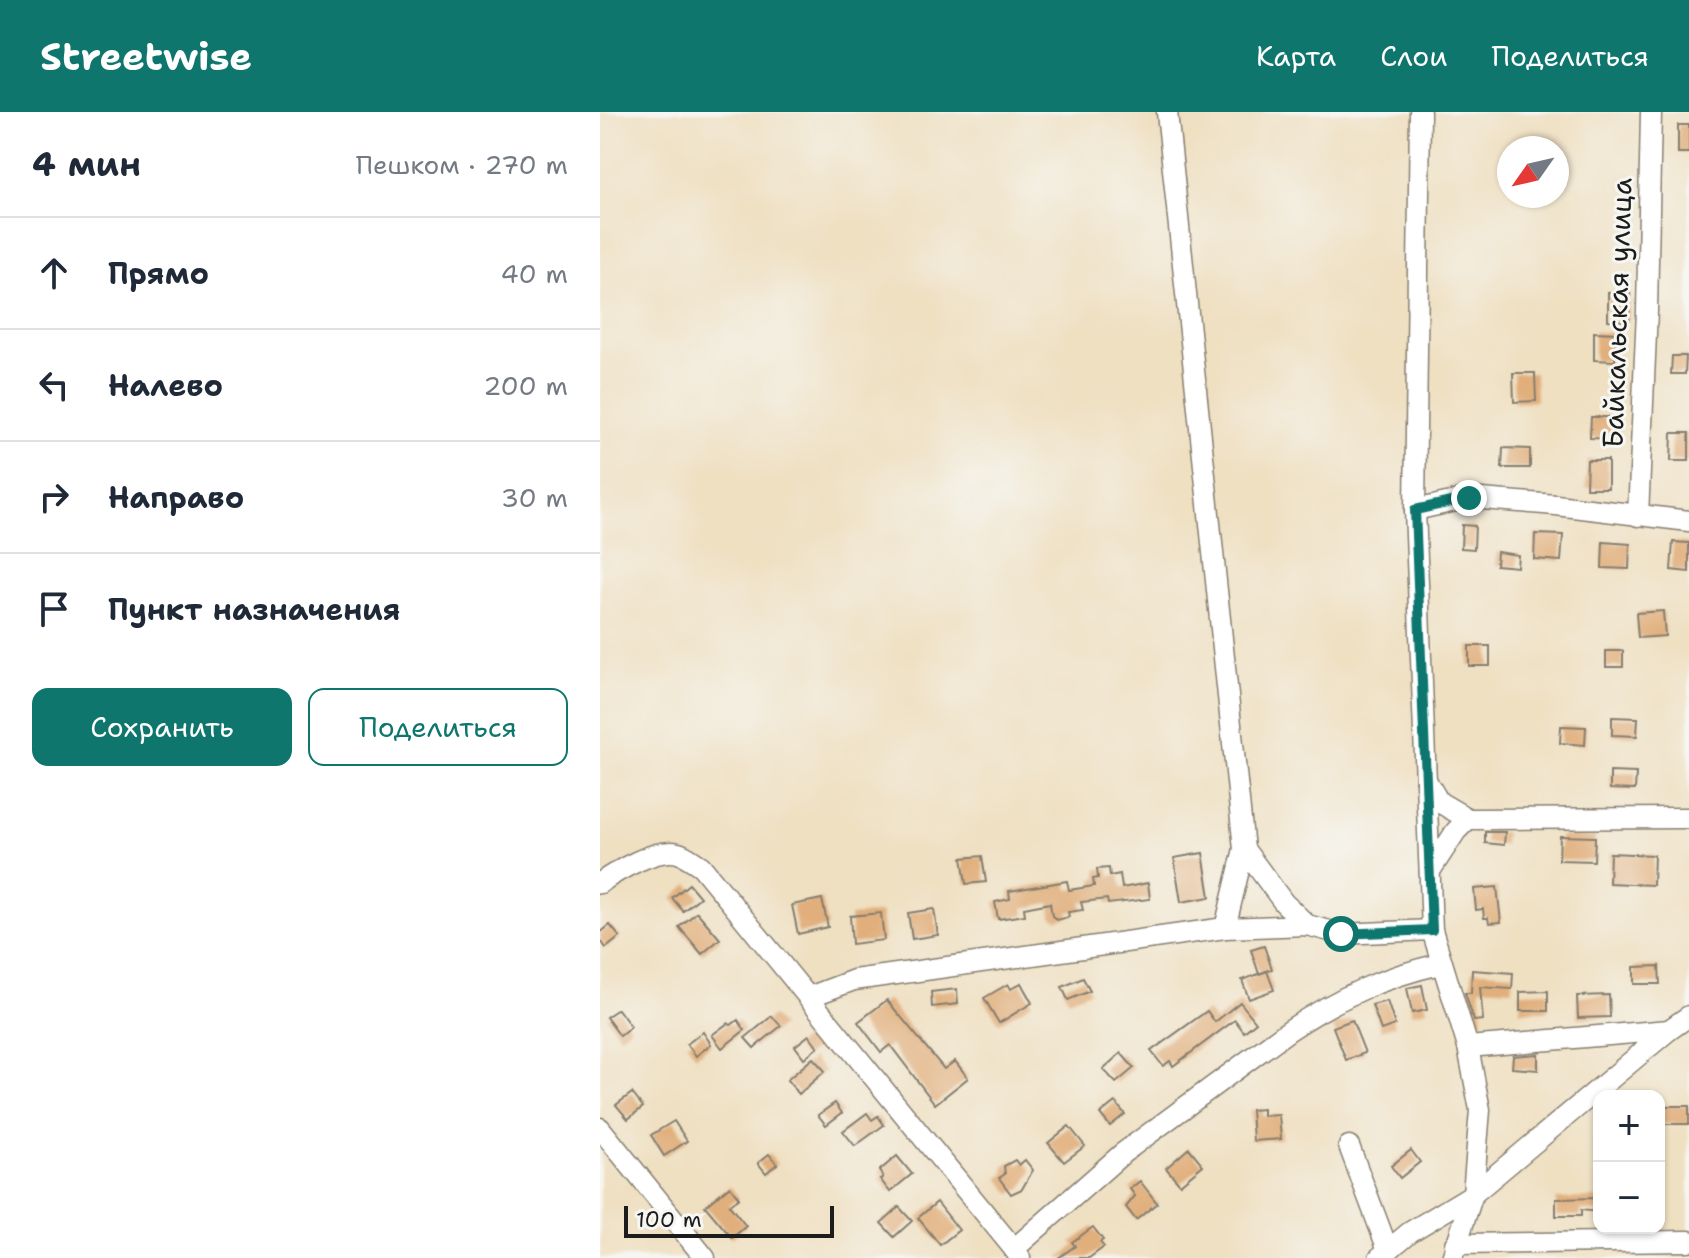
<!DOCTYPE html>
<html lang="ru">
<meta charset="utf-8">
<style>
:root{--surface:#fff;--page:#f2f2f3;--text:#1f2937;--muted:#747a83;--line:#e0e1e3;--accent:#0f766e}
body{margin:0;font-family:"Shantell Sans",sans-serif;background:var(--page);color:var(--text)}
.controls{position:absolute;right:24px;bottom:24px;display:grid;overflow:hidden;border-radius:16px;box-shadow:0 2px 6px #0004}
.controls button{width:72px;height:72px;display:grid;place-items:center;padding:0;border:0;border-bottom:2px solid var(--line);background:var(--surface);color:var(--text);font:40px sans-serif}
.compass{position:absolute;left:897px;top:24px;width:72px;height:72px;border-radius:50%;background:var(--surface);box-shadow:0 2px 6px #0004;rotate:236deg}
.scale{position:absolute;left:24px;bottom:20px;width:210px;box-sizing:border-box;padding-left:8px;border:4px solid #1c1c1c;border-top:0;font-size:22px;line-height:28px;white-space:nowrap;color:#1c1c1c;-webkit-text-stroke:6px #f6f6f2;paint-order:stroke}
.stop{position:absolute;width:24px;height:24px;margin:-18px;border:6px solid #0f766e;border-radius:50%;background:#fff}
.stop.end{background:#0f766e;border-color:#fff;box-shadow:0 2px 8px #0008}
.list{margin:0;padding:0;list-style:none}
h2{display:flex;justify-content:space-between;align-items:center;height:104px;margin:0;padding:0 32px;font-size:34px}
h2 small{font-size:26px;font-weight:400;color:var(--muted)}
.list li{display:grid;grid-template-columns:52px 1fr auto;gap:24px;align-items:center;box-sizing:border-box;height:112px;padding:0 32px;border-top:2px solid var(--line)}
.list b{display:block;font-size:30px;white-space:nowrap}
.list em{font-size:26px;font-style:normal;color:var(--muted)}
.actions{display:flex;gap:16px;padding:24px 32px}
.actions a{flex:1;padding:18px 0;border:2px solid var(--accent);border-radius:16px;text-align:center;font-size:28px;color:var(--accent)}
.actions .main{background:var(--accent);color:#fff}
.icon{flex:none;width:44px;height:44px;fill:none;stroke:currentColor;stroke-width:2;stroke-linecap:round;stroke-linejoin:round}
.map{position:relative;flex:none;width:1089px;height:1146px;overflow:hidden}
header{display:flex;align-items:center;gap:48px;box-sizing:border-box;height:112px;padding:0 40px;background:var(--accent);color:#fff}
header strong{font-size:38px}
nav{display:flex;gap:44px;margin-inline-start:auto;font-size:28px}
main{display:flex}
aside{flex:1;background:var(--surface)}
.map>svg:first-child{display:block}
.building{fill:#e1af7c}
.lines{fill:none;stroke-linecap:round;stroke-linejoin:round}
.minor-casing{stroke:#867e6f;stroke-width:23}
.minor{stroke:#fff;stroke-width:20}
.route{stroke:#0f766e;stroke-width:10}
.labels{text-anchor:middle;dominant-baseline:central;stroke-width:6;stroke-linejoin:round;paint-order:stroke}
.street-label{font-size:28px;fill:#1c1c1c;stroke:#f6f6f2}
</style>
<header>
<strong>Streetwise</strong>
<nav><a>Карта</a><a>Слои</a><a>Поделиться</a></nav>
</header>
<main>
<aside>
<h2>4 мин<small>Пешком · 270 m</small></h2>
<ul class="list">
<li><svg class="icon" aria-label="ahead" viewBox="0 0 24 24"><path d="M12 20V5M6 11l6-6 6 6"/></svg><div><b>Прямо</b></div><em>40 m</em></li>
<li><svg class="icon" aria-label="left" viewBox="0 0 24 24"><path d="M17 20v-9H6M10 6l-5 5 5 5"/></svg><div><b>Налево</b></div><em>200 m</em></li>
<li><svg class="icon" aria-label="right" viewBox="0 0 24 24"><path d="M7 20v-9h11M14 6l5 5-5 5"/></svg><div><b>Направо</b></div><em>30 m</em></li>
<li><svg class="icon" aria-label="arrive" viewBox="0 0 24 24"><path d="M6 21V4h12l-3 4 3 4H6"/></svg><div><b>Пункт назначения</b></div></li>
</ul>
<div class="actions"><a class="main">Сохранить</a><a>Поделиться</a></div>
</aside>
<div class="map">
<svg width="1089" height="1146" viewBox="0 0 1089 1146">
<rect width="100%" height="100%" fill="#f6f6f2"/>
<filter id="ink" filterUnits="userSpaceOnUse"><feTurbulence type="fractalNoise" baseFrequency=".0125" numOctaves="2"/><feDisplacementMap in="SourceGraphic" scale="16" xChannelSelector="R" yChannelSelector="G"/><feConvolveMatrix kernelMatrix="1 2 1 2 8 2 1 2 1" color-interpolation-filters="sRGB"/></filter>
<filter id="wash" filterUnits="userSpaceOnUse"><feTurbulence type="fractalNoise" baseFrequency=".006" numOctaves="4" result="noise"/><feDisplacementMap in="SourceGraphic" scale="32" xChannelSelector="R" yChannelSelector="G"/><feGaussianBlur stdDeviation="1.8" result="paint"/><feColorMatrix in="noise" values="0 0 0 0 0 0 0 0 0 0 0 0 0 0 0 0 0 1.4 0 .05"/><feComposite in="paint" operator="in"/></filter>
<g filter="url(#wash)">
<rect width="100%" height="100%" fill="#efe0c2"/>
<g id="blocks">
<!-- building -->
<g class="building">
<rect x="1078" y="13" width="11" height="28"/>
<path d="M1008,180H1030L1029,209L1008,208Z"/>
<path d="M994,220L1016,221L1015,249L994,248Z"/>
<path d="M1072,244H1086L1085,262H1071Z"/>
<path d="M913,261H935L936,289L914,290Z"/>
<path d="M991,305H1019V327L990,326Z"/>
<path d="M1072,321H1089V349H1071Z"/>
<path d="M903,336L930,337V356H902Z"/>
<path d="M987,348H1008V376H986Z"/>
<path d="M862,413L875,414L874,437L861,436Z"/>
<path d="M935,422L963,423L961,449L934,447Z"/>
<path d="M1003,430L1030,432L1029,457L1002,456Z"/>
<path d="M1073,430L1089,431V460L1071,458Z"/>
<path d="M897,440L918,443L917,455L896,453Z"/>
<path d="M1063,499L1065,524L1038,526L1036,501Z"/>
<rect x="869" y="534" width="21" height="20"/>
<rect x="1006" y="539" width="17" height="16"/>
<path d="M1012,605L1038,606L1037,624L1012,623Z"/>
<path d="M961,614L986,615L985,633L960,631Z"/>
<path d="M1010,660L1036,661L1035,678L1010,677Z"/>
<path d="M885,720H905L904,733L885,731Z"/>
<path d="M960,724L995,725L994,749L959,748Z"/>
<path d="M603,741L610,785L581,790L574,746Z"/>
<path d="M1010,741L1054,743L1053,773L1009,771Z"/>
<path d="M382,744L386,770L366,772L362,746Z"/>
<path d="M509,756L510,764L520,762L522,776L548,771L550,787L508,792L507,787L481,790L483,798L468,800L469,805L457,808L452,804L450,791L424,796L425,803L398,807L395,790L410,787L409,779L467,769L469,778L494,774L493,767L498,766L497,757Z"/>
<path d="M89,772L100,785L83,799L72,786Z"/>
<path d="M897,775L901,810L889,811L888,806H884L883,797L876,798L874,777Z"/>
<path d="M222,787L228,815L198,822L192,793Z"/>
<path d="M334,797L338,823L312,827L308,801Z"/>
<path d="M97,800L120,827L102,842L79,815Z"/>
<path d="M281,801L284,828L252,832L250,804Z"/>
<path d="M10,813L20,825L6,836L0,827V821Z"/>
<path d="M664,834L672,857L659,862L651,838Z"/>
<path d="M1059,854L1060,872H1034V855Z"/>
<path d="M872,858L913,861L912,877L880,875L883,908L874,909L865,881H871Z"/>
<path d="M667,859L674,878L649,887L642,868Z"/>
<path d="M483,866L490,879L468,888L462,875Z"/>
<path d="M421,871L432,891L399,911L384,886L408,872L411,877Z"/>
<path d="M822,873L827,898L812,901L807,876Z"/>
<path d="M357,877L358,892L332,895L331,880Z"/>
<path d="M948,879V899H920V880Z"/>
<path d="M1009,883L1010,905L978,906L977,884Z"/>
<path d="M287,888L344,957L355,949L368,966L335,992L290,933L281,940L258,910Z"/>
<path d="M787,889L795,913L781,918L772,893Z"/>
<path d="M640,890L656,910L644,920L635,908L573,954L570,949L563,954L551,939L607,899L615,910Z"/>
<path d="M18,897L31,915L20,924L6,905Z"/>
<path d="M172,904L181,914L154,936L145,926Z"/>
<path d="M138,908L145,918L122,936L112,923L128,911L131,913Z"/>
<path d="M752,908L765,941L746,948L733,915Z"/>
<path d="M103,920L111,932L96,944L87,932Z"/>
<path d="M209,923L218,935L204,946L195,934Z"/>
<path d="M521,941L534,956L516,971L503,957Z"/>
<path d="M938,942V958L912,956L913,944Z"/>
<path d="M213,946L225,959L199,982L187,968Z"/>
<path d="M32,981L43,995L28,1007L16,993Z"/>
<path d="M515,990L525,1002L510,1014L500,1002Z"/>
<path d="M235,991L242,1001L226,1013L218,1003Z"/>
<rect x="1059" y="994" width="30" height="18"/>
<path d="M663,997V1004L679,1003L681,1027L653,1029L651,998Z"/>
<path d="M267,1001L272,1008L278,1004L284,1013L255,1034L243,1019Z"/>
<path d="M74,1009L87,1029L64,1044L51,1023Z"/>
<path d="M469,1014L485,1034L464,1050L448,1031Z"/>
<path d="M589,1036L603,1053L580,1072L566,1056Z"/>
<path d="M811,1038L820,1050L800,1066L791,1054Z"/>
<path d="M169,1042L177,1052L166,1061L158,1051Z"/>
<path d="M297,1044L312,1062L290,1080L280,1067L283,1065L279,1059Z"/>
<path d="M415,1048L419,1053L425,1048L433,1058L422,1077L411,1082L399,1066L405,1062L404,1054Z"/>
<path d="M540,1069L557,1091L536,1108L526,1095L535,1084L530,1077Z"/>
<path d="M130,1074L139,1086L129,1093L146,1114L132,1126L105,1094Z"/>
<path d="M999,1086V1100L981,1098V1104H956V1087Z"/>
<path d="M337,1090L359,1118L340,1133L318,1106Z"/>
<path d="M299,1095L312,1109L294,1125L281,1111Z"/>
<path d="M493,1115L503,1128L500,1130L504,1135L489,1146H458L475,1134L472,1130Z"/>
</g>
</g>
</g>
<g filter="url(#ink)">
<use href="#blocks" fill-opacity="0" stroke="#867e6f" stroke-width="2"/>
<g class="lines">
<defs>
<g id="minor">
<path d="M567,0L644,737L625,816"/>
<path d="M820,0L815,398L832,818L868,935L880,998L873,1082L852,1146"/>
<path d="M815,398L869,386L956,393L1089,409"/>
<path d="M1038,404L1047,199L1051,0"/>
<path d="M826,668L839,690L868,707L1089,706"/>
<path d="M644,737L684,791L707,813"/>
<path d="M830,759L856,719L868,707"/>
<path d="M0,771C17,759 57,735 78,741C86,743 94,750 101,754L414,1137"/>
<path d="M209,885L254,868L625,816L707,813L741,822L832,818"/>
<path d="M868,935L1069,918"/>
<path d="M0,1016L105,1146"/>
<path d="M749,1034L788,1138"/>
<path d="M855,1132L1089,1129"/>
<path d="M420,1146L414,1137L523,1041L688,919C737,886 783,865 840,852"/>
<path d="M779,1146L810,1120L873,1082L1069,918L1089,904"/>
</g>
</defs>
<!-- minor casing -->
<use href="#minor" class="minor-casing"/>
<!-- minor -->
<use href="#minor" class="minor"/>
</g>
</g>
<g class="lines" filter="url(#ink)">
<!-- route -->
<path class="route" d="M741,822L832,818L815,398L869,386"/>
</g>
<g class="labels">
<!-- street labels -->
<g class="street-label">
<text transform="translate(1017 201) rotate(-88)">Байкальская улица</text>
</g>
</g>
</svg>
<div class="controls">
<button>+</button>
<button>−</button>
</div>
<svg class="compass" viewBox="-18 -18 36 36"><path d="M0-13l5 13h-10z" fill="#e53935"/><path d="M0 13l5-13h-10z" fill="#747a83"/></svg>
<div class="scale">100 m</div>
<div class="stop" style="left:741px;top:822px"></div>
<div class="stop end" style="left:869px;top:386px"></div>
</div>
</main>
